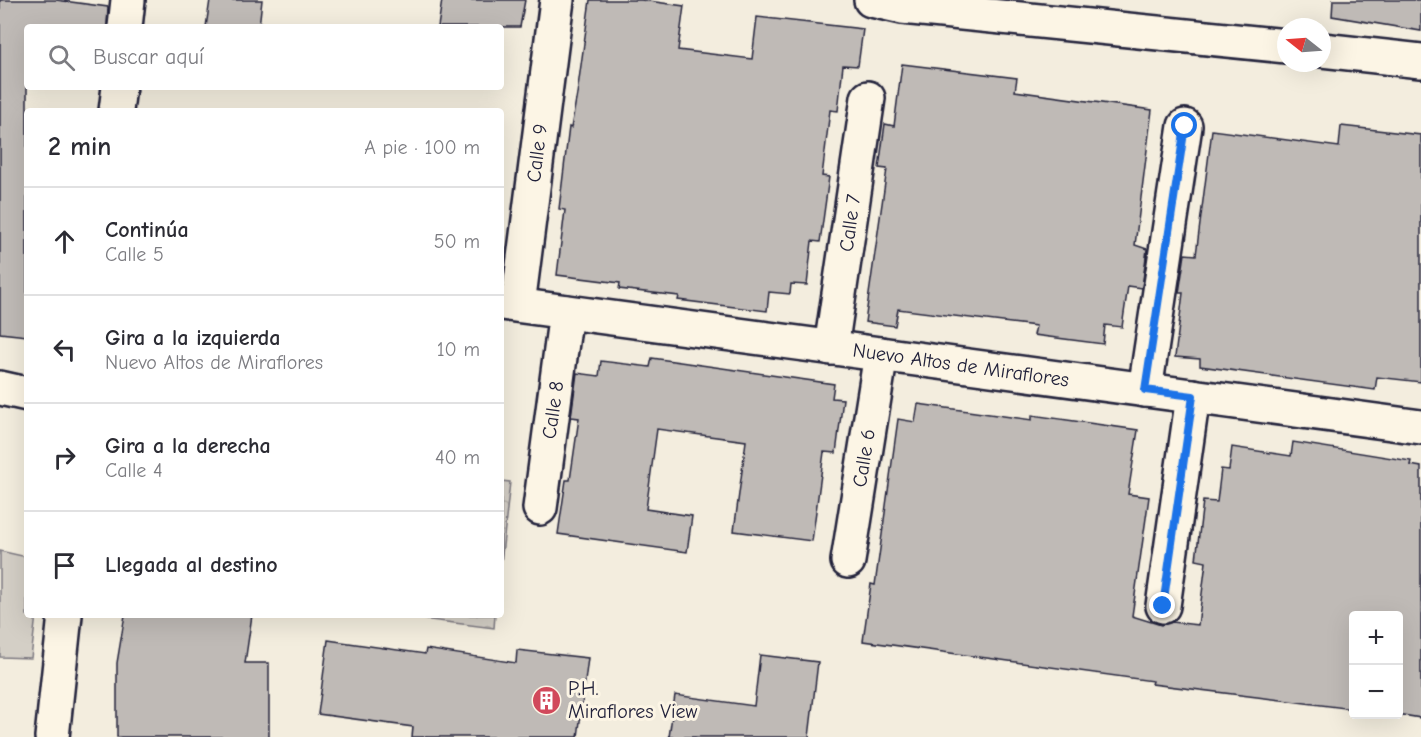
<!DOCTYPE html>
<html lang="es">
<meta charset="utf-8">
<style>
:root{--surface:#fff;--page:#f7f7f7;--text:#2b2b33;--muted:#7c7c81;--line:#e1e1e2}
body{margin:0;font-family:"Comic Neue",sans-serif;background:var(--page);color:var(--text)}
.controls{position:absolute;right:18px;bottom:18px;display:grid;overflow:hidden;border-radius:6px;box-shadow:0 6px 24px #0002}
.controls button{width:54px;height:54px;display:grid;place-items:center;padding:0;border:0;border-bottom:2px solid var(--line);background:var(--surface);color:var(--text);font:30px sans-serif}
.compass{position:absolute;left:1277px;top:18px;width:54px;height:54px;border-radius:50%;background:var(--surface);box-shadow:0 6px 24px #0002;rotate:287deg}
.stop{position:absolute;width:18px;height:18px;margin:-14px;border:4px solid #1a73e8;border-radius:50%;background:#fff}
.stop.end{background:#1a73e8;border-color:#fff;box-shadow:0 2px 6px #0008}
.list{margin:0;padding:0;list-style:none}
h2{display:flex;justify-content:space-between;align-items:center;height:78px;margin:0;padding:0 24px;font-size:26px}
h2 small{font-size:20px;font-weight:400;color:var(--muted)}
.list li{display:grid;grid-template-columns:39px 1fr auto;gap:18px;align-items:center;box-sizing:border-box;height:108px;padding:0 24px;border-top:2px solid var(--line)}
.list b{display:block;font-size:22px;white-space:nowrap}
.list p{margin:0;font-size:20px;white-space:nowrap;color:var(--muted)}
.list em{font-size:20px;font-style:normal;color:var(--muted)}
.icon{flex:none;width:33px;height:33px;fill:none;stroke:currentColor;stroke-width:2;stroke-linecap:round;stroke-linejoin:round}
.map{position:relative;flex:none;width:1421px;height:737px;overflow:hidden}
.search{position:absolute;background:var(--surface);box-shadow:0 6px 24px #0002;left:24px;top:24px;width:480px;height:66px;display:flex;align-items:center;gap:15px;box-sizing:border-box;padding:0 21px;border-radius:6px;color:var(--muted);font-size:22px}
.panel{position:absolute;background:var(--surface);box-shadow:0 6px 24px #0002;left:24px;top:108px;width:480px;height:510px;border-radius:6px}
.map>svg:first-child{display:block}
.green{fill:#d4cfc6;stroke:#7b7880;stroke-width:1.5}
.park{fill:url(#park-crowns);stroke:#7b7880;stroke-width:1.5}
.building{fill:#bfbab6;stroke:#22223b;stroke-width:1.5}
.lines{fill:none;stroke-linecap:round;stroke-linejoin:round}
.minor-casing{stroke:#22223b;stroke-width:38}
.minor{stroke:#fcf5e5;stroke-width:33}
.route{stroke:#1a73e8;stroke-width:8}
.labels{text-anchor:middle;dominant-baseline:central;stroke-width:6;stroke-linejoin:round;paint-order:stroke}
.street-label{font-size:20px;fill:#22223b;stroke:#fcf5e5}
.poi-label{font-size:20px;fill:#22223b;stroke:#fcf5e5;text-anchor:start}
</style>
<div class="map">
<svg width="1421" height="737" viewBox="0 0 1421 737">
<defs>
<pattern id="park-crowns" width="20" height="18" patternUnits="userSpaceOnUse" patternTransform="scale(1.5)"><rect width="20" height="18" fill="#d4cfc6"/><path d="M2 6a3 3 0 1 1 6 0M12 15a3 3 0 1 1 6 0" fill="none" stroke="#b6b1ab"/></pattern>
</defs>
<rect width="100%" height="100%" fill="#f3edde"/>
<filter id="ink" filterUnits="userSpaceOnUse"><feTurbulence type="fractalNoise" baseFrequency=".0167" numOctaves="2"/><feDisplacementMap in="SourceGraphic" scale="12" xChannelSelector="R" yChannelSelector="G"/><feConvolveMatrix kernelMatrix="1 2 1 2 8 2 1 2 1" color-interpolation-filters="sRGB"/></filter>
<g filter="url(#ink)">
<!-- green -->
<path class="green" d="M0,551L27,557V615H36L31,658L0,657Z"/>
<!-- park -->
<g class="park">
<path d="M501,481L510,482L501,564Z"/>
<path d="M390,615H495L494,628Z"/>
</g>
<!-- building -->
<g class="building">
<path d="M0,0H56L108,7L107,27H27V336L0,333Z"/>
<path d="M210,0H262L259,27H206Z"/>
<path d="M442,0H525L520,27H438Z"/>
<path d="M590,0H641L684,6L678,50L752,59L757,17L863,29L858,66L843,65L838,111L830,110L822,176L829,177L820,242L812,241L807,285L791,284L790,294L769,292L767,311L678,300L679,296L619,289L620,283L557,275L565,210L559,209L569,127L571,128L577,94Z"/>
<path d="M1333,0H1421V31L1332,16Z"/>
<path d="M902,64L1017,78L1015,91L1152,110L1135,245L1147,249L1142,288L1128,286L1122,327L1105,325L1103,344L1034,335L1036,326L898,309L895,326L865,322L887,169L879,168L885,124L894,126Z"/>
<path d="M1341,126L1421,135V382L1377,377L1375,390L1200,366V359L1175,357L1183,293H1179L1185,254L1196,255L1212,130L1339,147Z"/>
<path d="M652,358L834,384L832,398L843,399L836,453L824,452L812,541L734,531L746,441L657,429L646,509L692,516L687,552L558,534L566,480H570L579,418L571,417L577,373L599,376L601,361L650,367Z"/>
<path d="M918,404L1032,420V415L1138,430L1128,494L1149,497L1132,616L1161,625L1172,622L1198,625L1206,562L1196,560L1203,501L1217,502L1221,469L1229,470L1232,447L1291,456L1293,442L1411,461L1410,465L1421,467V718L1397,714L1398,615H1353V709L1152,684L1153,681L863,641L871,584L875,585L898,419L915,422Z"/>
<path d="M125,615H252L245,663H269V737H117V663Z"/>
<path d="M328,640L425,654L426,649L516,663L517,650L588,658L578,737H412L413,727L318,714Z"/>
<path d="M760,655L818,662L809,737H669L675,695L754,706Z"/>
</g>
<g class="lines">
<defs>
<g id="minor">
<path d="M871,0L902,7L1286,46"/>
<path d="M125,27L128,0"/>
<path d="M1322,50L1421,61"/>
<path d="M116,111L119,87"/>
<path d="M501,303L1421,427"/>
<path d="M518,305L557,0"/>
<path d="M831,348L868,98"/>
<path d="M0,388L27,394"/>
<path d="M1145,390L1185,126"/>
<path d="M540,508L566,312"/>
<path d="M848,561L881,354"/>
<path d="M1163,606L1193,396"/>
<path d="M52,737L65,615"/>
</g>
</defs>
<!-- minor casing -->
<use href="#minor" class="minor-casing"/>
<!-- minor -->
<use href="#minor" class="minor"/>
</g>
</g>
<g class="lines" filter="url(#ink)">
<!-- route -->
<path class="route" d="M1163,606L1193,396L1145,390L1185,126"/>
</g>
<!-- icons -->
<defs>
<symbol id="building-disc" viewBox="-11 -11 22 22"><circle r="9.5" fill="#d1495b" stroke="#fcf5e5"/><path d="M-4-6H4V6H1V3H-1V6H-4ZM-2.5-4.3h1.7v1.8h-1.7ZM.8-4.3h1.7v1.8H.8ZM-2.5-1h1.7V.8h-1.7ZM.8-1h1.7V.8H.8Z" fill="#fff"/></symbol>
</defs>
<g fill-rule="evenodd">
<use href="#building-disc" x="530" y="684" width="33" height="33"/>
</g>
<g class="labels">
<!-- street labels -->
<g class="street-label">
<text transform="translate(537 153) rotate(-83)">Calle 9</text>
<text transform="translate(850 223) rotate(-82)">Calle 7</text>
<text transform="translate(961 365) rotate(8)">Nuevo Altos de Miraflores</text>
<text transform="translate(553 410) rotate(-82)">Calle 8</text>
<text transform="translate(864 458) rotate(-81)">Calle 6</text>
</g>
<!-- poi labels -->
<g class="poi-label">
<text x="568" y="688">P.H.<tspan x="568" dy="23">Miraflores View</tspan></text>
</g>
</g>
</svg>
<div class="controls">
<button>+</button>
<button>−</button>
</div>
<svg class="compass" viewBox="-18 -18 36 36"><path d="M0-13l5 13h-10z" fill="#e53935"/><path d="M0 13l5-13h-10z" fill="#7c7c81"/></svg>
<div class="stop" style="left:1185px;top:126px"></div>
<div class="stop end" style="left:1163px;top:606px"></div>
<div class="search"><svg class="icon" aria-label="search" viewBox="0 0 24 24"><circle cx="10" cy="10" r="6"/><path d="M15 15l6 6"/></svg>Buscar aquí</div>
<section class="panel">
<h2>2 min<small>A pie · 100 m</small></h2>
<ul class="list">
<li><svg class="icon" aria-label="ahead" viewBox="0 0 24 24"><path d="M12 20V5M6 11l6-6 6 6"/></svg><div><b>Continúa</b><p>Calle 5</p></div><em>50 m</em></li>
<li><svg class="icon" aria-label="left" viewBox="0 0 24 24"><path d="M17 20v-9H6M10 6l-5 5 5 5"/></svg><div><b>Gira a la izquierda</b><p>Nuevo Altos de Miraflores</p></div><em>10 m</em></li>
<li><svg class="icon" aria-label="right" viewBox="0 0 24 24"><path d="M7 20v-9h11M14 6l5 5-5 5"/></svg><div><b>Gira a la derecha</b><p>Calle 4</p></div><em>40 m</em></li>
<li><svg class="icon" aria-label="arrive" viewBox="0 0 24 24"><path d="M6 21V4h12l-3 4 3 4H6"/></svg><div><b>Llegada al destino</b></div></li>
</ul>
</section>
</div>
